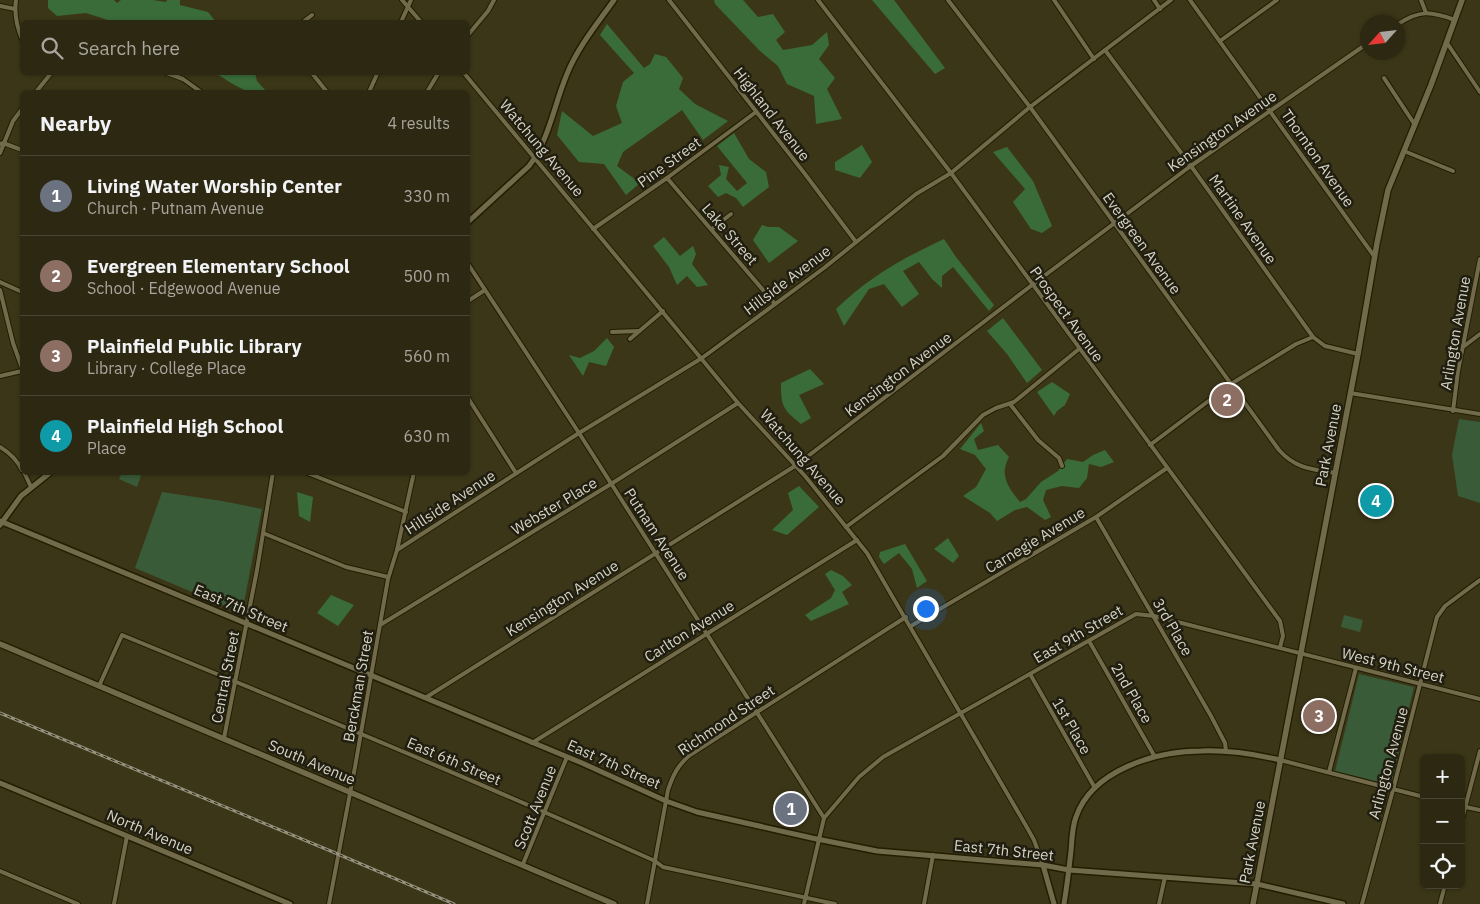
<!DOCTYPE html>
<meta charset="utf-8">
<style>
:root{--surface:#2d2812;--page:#393420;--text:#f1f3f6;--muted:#a7a69f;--line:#484432;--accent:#8c9099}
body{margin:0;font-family:"IBM Plex Sans",sans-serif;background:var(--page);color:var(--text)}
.controls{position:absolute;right:15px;bottom:15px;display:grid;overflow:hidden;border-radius:8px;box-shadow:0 1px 4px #0004}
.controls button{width:45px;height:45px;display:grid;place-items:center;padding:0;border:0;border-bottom:1px solid var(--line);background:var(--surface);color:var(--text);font:25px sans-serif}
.compass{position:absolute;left:1360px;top:15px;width:45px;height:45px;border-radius:50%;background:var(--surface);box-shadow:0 1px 4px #0004;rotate:243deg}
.you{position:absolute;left:925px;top:608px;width:18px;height:18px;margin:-12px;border:4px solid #fff;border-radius:50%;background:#1a73e8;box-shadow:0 0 0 8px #1a73e833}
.badge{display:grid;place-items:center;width:32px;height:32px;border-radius:50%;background:var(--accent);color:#fff;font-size:16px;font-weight:700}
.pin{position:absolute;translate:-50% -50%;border:2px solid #fff;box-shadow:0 1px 5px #0006}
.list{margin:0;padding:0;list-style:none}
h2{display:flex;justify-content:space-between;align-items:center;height:65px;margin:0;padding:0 20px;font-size:21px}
h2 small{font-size:16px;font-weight:400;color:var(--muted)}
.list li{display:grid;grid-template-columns:32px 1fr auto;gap:15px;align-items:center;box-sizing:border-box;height:80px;padding:0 20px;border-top:1px solid var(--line)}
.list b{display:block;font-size:19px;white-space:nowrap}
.list p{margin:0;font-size:16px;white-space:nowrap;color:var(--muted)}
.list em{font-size:16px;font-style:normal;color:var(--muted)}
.icon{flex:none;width:28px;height:28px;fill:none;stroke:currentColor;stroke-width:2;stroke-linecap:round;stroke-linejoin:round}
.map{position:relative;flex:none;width:1480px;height:904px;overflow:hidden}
.search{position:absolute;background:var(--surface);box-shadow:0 1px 4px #0004;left:20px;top:20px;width:450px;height:55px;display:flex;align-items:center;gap:12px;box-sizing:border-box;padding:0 18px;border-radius:8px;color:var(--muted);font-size:19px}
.panel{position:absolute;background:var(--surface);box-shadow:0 1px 4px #0004;left:20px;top:90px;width:450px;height:385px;border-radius:8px}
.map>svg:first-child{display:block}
.green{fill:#395b38}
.forest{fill:#396c39}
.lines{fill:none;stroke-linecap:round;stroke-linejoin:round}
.minor-casing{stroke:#231d01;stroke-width:6}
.tertiary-casing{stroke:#231d01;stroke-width:8}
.secondary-casing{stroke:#231d01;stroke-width:8}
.minor{stroke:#716b4c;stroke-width:4}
.tertiary{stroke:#716b4c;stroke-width:5}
.secondary{stroke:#716b4c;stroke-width:5.5}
.rail-casing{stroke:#95917b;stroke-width:3}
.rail{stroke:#201e11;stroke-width:1;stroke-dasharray:4;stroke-linecap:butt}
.labels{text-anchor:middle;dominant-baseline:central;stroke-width:5;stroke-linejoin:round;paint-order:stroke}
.street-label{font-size:15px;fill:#d6d3c2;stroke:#201e11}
</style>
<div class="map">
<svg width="1480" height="904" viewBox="0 0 1480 904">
<rect width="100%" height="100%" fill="#3c3618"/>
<!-- green -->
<g class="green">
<path d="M1459,419L1480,422V503L1458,496L1452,455Z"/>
<path d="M122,473H142L137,487L119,479Z"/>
<path d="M162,492L222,501L262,509L242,613L135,568Z"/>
<path d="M1344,615L1363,620L1360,632L1341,627Z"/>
<path d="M1359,674L1414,687L1391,785L1335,771Z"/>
</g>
<!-- forest -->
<g class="forest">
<path d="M48,0H114L117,3L121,0H153L166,2L167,0H180V5L208,12L216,22H114L86,13L57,16L48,8Z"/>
<path d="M714,0H743L758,17L773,14L785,32L776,40L783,50L812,45L827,32L829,45L819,59L835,78L827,89L842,119L816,124L814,96L787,84L778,66L760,51L715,4Z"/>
<path d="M872,0H894L945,68L935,74Z"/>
<path d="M607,24L644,68L650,64L655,54L666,57L683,78L679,89L695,104L728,121L703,140L682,110L623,152L617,166L640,183L626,195L604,164L579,162L557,135L562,111L593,136L622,123L616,106L623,82L634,73L600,35Z"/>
<path d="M215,73H255L257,81L266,91C248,98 230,81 215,73Z"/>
<path d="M734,133L749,159L766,172L769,187L743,207L736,198L726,193L718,197L708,186L721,175L719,165L729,167L726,179L737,191L747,183L717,146Z"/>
<path d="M862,145L872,162L860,178L835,170V162Z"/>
<path d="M1007,147L1033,181L1052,226L1042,233L1031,229L1013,202L1025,189L993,152Z"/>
<path d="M762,225L768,227H779L798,241L769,263L753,240Z"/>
<path d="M664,237L680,256L693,246L696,254L692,264L708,285L697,287L687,276L677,285L669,267L653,246Z"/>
<path d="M944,239L956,257L994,305L989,311L953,267L942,276V288L932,279L919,262L903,271L919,294L902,307L884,284L869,289L844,326L836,309C869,277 903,258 944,239Z"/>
<path d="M1003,318L1042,370L1027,383L1007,354L987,331Z"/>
<path d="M607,338L614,347L606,366L589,362L583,376L569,355L580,358L594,351Z"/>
<path d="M810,369L824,384L799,395L811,418L801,424C783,409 781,407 781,383Z"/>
<path d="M1052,382L1070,394L1065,405L1057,411L1054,416L1037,392Z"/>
<path d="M981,423L984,431L974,439L978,450L998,445L1009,457C999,475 1008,487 1020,502L1026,499L1041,482L1058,471L1067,459L1083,462L1093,455L1105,450L1114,462L1101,467L1089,464L1087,478L1079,488L1062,486L1046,490L1043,500L1051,517L1045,520L1027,507L1015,510L997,521L990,513L963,496L976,487L986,469L975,455L960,449Z"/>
<path d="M799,486L819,507L787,535L772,530L793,510L788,493Z"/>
<path d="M297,492L313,497L310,522L299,516Z"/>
<path d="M948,538L959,556L953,563L934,549Z"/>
<path d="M905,544L927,581L917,588L912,569L899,553L884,564L879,557L880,552Z"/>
<path d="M831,570L843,576L852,585L842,592L849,604L811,621L805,615L831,598L835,590L825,574Z"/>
<path d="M331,595L354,605L338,626L317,613Z"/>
</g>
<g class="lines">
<defs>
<g id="minor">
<path d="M16,0C14,14 17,27 22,39"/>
<path d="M402,0L421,22"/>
<path d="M669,0L805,174L856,242"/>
<path d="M818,0L951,173L1280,621L1283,636L1280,647"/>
<path d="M948,0L1030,107L1279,450C1296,469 1312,469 1335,473"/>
<path d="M1054,0L1094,59"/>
<path d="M1154,0L1160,9"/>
<path d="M1190,0L1374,256"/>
<path d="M1421,0L1426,13"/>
<path d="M0,6L15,9"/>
<path d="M303,22L312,15"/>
<path d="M401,22L411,0"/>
<path d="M1398,24C1420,10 1430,11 1455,20"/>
<path d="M468,35L488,11L494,0"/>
<path d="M1220,41L1277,0"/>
<path d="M1447,43L1480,92"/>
<path d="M1105,50L1191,166L1313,337L1325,346L1358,354"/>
<path d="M164,72L183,79L201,92"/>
<path d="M311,72L327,92"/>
<path d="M463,72L690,345L738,403L805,476L867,553L1025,824L1034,840L1043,865"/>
<path d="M1384,78L1415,125"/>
<path d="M36,92L52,72"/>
<path d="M369,92L378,72"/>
<path d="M427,92L439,72"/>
<path d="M0,144L3,143L22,150"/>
<path d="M1404,151L1453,171"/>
<path d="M0,153L13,121L22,109"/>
<path d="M667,178L775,304"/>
<path d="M593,229L667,178L756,112"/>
<path d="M712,229L731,214"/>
<path d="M468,264L579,433L824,818"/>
<path d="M0,282L22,292"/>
<path d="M0,290L13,343L22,368"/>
<path d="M468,301L485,290"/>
<path d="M612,332L639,331"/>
<path d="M630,339L663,311"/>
<path d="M1463,347L1480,334"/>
<path d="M0,376L22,371"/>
<path d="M1350,393L1480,414"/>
<path d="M468,398L516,473"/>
<path d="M1010,404L1038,440L1059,458L1062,466"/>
<path d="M1453,411L1458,371L1480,259"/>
<path d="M1150,445L1231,384L1296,344L1313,337"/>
<path d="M0,447C10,453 17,460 22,470"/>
<path d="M24,472L31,487"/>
<path d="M305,472L406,512"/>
<path d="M1096,517L1211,716L1225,743L1226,751"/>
<path d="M846,527L943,456L983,415L996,408L1014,402L1079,349"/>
<path d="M263,533L346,567L388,577"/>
<path d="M397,550L579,433L702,358L824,268L916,194L951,173L1030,107L1171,0"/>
<path d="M380,625L611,484L738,403"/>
<path d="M911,626L1096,517L1167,468"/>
<path d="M1089,641L1155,757"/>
<path d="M1030,674L1095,788"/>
<path d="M99,686L122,635C300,708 479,782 655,861L663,867L835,904"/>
<path d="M425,698L795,466L1032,285L1188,168L1368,43"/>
<path d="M224,738L257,570L273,472"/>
<path d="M532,743L857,540"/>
<path d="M1280,760L1424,797"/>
<path d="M1329,772L1356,668"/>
<path d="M1461,806L1480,810"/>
<path d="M1461,823L1480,751"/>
<path d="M523,864L567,757"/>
<path d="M0,871L78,904"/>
<path d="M114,904L127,836"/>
<path d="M329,904L355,767L388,579L397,550L414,472"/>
<path d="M647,904L668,790C673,775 678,765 690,755L906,617"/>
<path d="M804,904L824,818L859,777L883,757L1136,614L1154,616L1480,699"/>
<path d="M924,904L933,855"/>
<path d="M1159,904L1165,877"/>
<path d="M1362,904L1393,790L1437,617L1445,606L1480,580"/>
<path d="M1440,904L1445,885"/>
</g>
<g id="tertiary">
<path d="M468,222L529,166C549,140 554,105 567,74C578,47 597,24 614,0"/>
<path d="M0,521L582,763L666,801L697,812L812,838L877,851L1043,865L1069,870L1257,884L1343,904"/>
<path d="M0,525L21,496L51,472"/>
<path d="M0,783L290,904"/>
<path d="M1043,865L1054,904"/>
<path d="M1064,904C1067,886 1069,869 1071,851C1072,840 1072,827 1076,817C1092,770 1156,751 1201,751C1228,750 1254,754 1280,760"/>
</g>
<g id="secondary">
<path d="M0,644L614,904"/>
<path d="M1253,904L1358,354L1377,243L1388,190L1431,85L1462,0"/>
</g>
</defs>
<!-- minor casing -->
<use href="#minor" class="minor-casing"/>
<!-- tertiary casing -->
<use href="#tertiary" class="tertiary-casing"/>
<!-- secondary casing -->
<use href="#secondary" class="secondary-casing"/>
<!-- minor -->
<use href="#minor" class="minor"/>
<!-- tertiary -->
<use href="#tertiary" class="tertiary"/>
<!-- secondary -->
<use href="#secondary" class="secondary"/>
<defs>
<path id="rail" d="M0,713L333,852L454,904"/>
</defs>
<!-- rail casing -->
<use href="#rail" class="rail-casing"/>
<!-- rail -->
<use href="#rail" class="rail"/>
</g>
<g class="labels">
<!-- street labels -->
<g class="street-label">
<text transform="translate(772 114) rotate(52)">Highland Avenue</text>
<text transform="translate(1222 131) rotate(-35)">Kensington Avenue</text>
<text transform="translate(542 148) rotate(50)">Watchung Avenue</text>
<text transform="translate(1318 158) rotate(55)">Thornton Avenue</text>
<text transform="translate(669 162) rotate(-36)">Pine Street</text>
<text transform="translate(1243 219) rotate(55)">Martine Avenue</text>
<text transform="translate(730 234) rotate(49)">Lake Street</text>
<text transform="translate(1142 243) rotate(54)">Evergreen Avenue</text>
<text transform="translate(787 280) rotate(-37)">Hillside Avenue</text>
<text transform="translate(1067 314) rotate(54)">Prospect Avenue</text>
<text transform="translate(1455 333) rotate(-80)">Arlington Avenue</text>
<text transform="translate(898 374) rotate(-37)">Kensington Avenue</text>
<text transform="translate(1328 445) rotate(-79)">Park Avenue</text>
<text transform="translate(803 457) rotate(49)">Watchung Avenue</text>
<text transform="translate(450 502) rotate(-33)">Hillside Avenue</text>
<text transform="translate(554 506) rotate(-31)">Webster Place</text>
<text transform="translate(657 534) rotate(57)">Putnam Avenue</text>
<text transform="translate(1035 540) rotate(-31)">Carnegie Avenue</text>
<text transform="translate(562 598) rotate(-32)">Kensington Avenue</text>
<text transform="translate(241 608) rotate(23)">East 7th Street</text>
<text transform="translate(1173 627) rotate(60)">3rd Place</text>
<text transform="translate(689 631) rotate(-32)">Carlton Avenue</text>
<text transform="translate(1078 634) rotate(-30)">East 9th Street</text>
<text transform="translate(1393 665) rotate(14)">West 9th Street</text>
<text transform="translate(225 677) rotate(-79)">Central Street</text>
<text transform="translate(358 686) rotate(-80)">Berckman Street</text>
<text transform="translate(1132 693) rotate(60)">2nd Place</text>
<text transform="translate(726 720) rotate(-34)">Richmond Street</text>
<text transform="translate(1072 726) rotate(60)">1st Place</text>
<text transform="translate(454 761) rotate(23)">East 6th Street</text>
<text transform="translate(312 762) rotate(23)">South Avenue</text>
<text transform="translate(1388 763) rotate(-75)">Arlington Avenue</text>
<text transform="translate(614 764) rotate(24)">East 7th Street</text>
<text transform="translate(535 807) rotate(-68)">Scott Avenue</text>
<text transform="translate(150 832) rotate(23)">North Avenue</text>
<text transform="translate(1252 842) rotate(-79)">Park Avenue</text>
<text transform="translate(1004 850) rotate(6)">East 7th Street</text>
</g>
</g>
</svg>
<div class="controls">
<button>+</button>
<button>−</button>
<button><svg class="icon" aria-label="locate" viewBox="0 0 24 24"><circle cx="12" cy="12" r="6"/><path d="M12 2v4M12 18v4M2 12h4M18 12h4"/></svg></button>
</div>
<svg class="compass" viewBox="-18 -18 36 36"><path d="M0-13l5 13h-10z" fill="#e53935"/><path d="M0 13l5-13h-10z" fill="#a7a69f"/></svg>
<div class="you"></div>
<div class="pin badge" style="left:791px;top:809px;background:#6b7280">1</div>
<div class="pin badge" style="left:1227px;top:400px;background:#8d6e63">2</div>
<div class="pin badge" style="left:1319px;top:716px;background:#8d6e63">3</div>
<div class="pin badge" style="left:1376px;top:501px;background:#0f9aa8">4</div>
<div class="search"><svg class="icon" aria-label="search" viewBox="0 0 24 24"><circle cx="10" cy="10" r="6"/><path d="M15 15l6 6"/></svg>Search here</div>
<section class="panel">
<h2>Nearby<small>4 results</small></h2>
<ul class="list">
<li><span class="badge" style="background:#6b7280">1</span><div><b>Living Water Worship Center</b><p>Church · Putnam Avenue</p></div><em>330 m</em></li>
<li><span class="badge" style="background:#8d6e63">2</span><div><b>Evergreen Elementary School</b><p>School · Edgewood Avenue</p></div><em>500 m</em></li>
<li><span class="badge" style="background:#8d6e63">3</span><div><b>Plainfield Public Library</b><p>Library · College Place</p></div><em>560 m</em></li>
<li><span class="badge" style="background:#0f9aa8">4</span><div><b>Plainfield High School</b><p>Place</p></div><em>630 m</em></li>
</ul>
</section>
</div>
